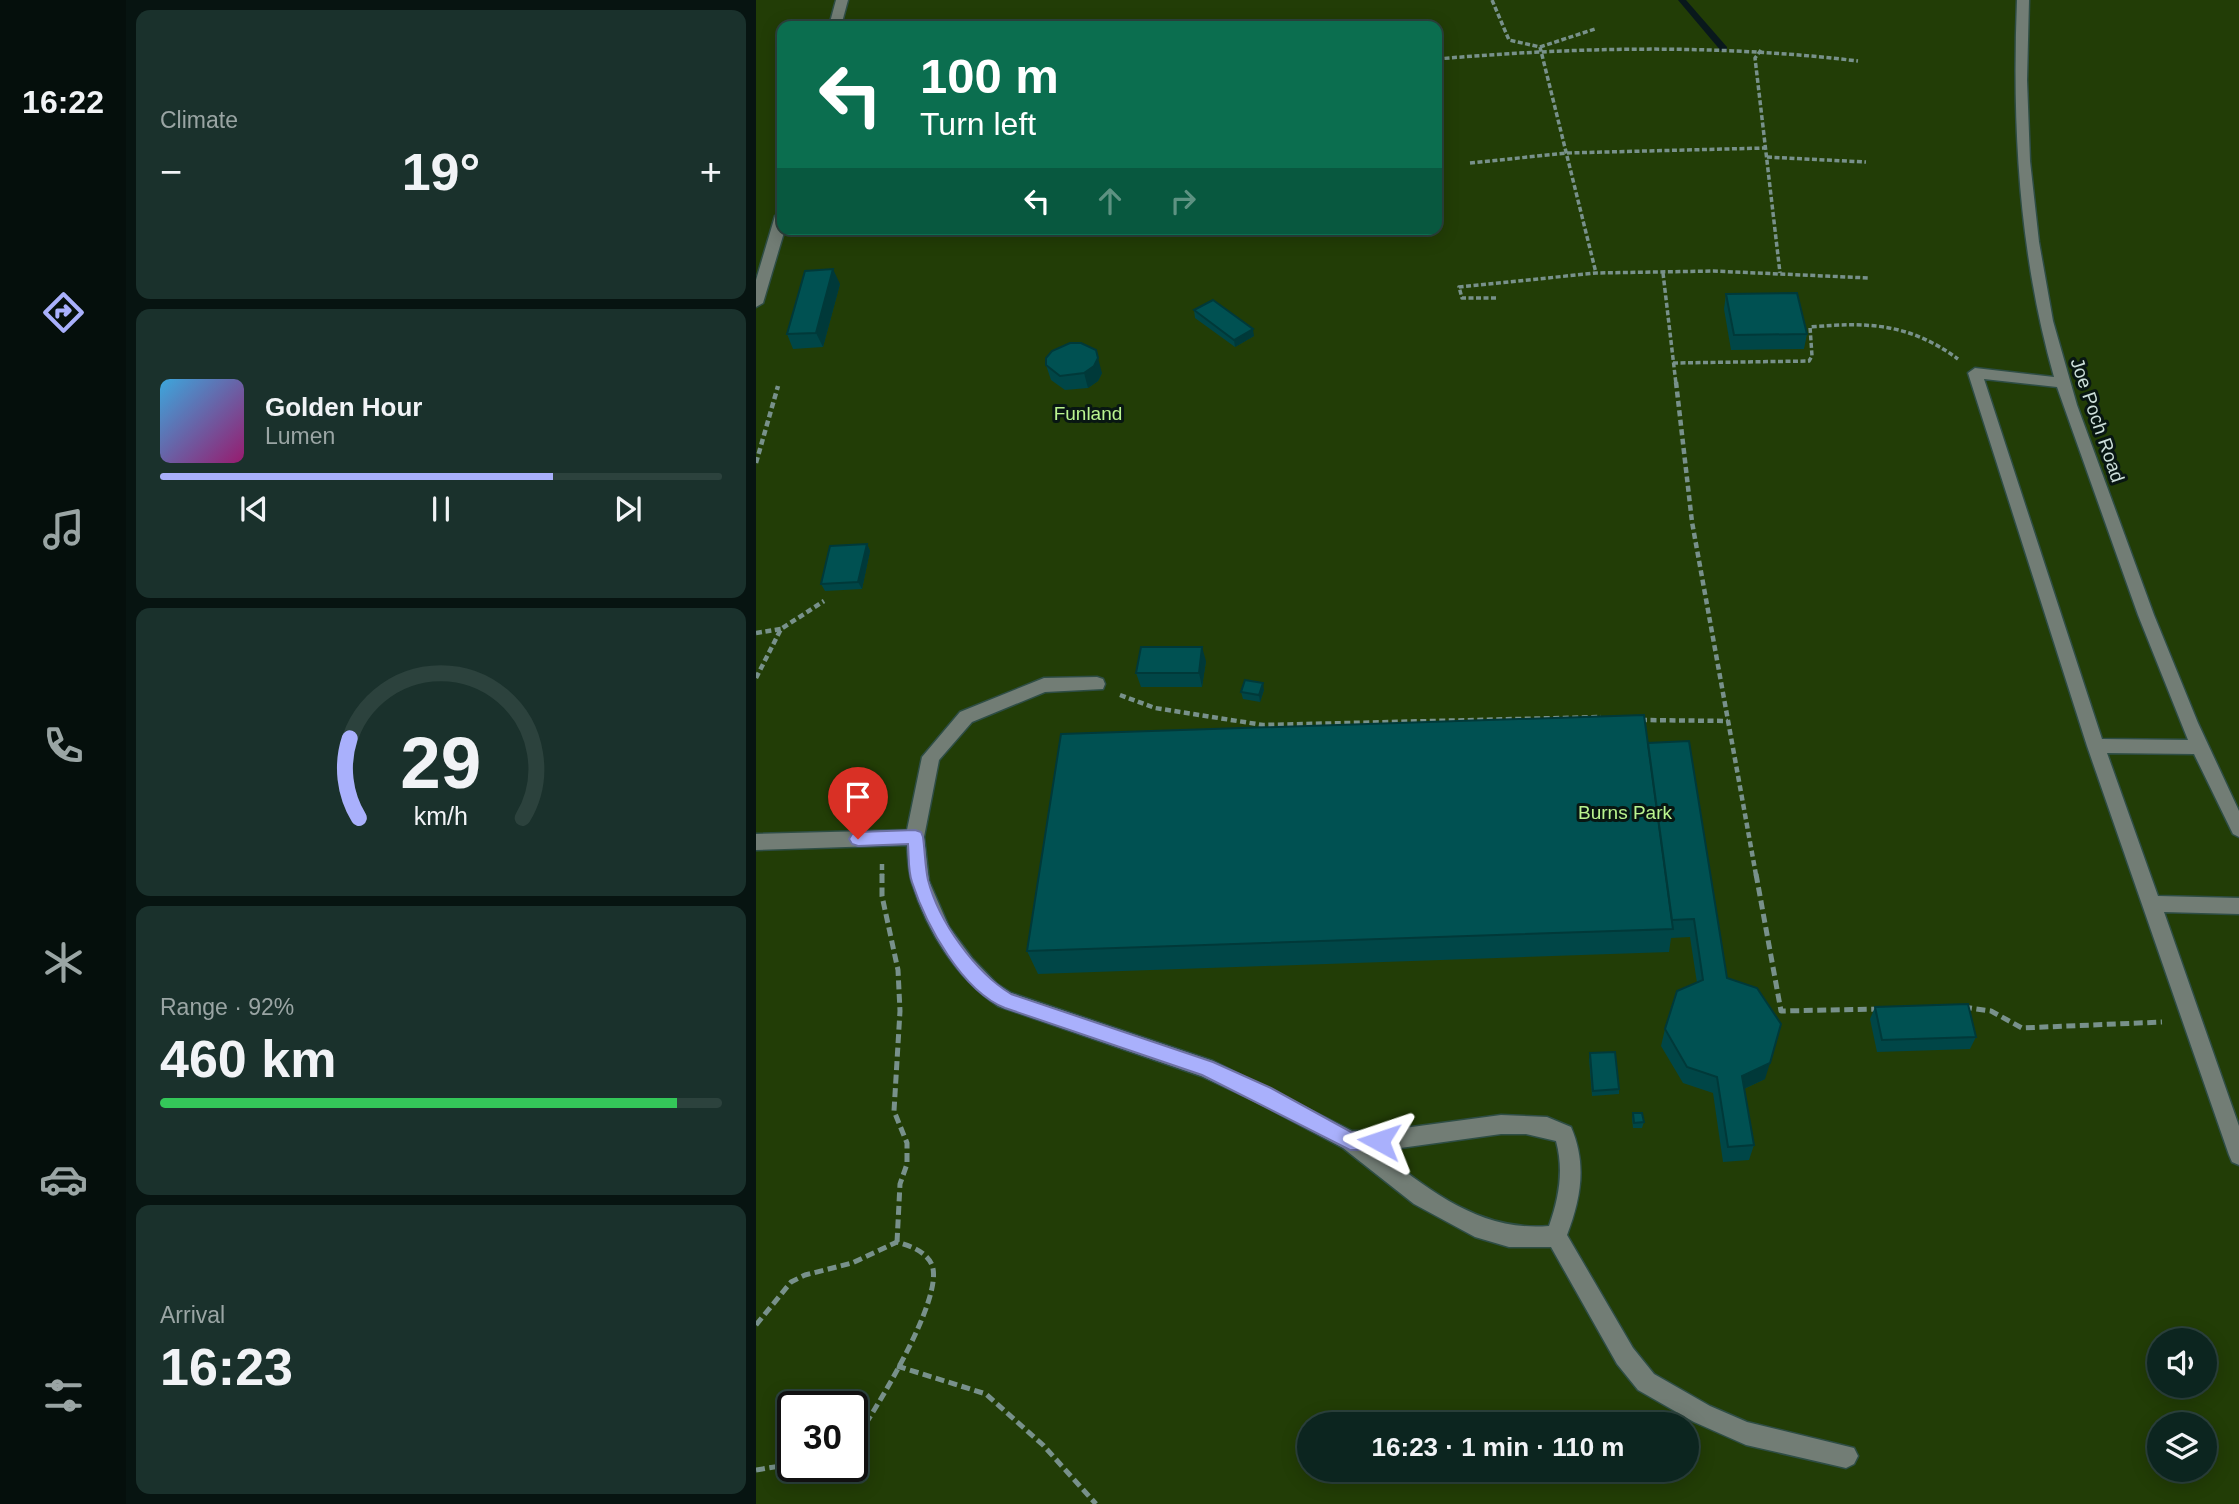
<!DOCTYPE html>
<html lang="en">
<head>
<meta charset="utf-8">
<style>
	:root { --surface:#0c251f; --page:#1a312c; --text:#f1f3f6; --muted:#9aa5a4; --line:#2c423d; --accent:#a9b0fc }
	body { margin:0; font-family:Helvetica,sans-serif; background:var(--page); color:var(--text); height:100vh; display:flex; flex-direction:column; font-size:26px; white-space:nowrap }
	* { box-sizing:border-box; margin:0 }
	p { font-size:23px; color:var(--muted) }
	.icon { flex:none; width:38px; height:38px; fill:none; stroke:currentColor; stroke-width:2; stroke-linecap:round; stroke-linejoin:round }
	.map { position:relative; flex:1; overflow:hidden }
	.details { display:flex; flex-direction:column; gap:10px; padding:10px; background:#071411; width:630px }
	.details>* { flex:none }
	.hud { position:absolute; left:21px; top:21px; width:665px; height:214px; border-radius:14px; box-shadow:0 4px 18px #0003,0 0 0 2px var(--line); background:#0b6e4f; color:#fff; overflow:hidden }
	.buttons { position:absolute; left:1391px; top:1328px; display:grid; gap:14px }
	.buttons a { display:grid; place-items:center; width:70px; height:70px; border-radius:50%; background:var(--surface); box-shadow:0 4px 18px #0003,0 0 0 2px var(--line); font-size:35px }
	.speed { position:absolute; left:21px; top:1391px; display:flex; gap:14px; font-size:35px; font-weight:700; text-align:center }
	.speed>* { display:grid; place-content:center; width:91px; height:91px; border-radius:50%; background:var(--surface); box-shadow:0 4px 18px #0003,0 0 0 2px var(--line); line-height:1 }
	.speed .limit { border:4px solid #111; border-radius:10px; background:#fff; color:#111 }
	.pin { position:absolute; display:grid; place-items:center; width:60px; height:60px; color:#fff; margin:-72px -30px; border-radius:50% 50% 50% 0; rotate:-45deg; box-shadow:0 0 7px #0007 }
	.pin .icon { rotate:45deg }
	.me { position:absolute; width:77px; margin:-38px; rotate:275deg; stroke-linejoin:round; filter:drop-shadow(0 0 5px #0008) }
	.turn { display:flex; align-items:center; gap:24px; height:147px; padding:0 28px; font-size:32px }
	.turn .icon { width:91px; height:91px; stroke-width:2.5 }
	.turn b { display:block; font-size:49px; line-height:60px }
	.lanes { display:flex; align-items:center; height:66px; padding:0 28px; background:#0003; justify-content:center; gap:35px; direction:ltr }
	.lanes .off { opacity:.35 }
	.big { font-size:52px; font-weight:600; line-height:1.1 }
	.details .widget { flex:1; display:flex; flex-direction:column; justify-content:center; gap:10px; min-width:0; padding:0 24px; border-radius:14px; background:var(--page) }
	.details .dial { align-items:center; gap:0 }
	.dial svg { height:182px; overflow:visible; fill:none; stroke:var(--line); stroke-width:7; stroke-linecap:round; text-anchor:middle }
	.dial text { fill:var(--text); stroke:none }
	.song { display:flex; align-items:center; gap:21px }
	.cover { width:84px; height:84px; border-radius:10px; background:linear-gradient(135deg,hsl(200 70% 55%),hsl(320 70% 35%)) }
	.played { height:7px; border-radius:4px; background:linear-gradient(90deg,var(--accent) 70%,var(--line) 70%) }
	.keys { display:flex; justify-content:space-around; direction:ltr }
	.heat { display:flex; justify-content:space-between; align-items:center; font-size:38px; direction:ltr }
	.charge { height:10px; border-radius:5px; background:linear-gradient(90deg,#34c759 92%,var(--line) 0) }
	.trip { position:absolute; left:541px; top:1412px; width:402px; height:70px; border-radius:35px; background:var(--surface); box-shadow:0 4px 18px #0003,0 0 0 2px var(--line); font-weight:600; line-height:70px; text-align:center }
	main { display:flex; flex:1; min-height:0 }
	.menu { display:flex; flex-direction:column; width:126px; justify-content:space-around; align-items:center; background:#050f0c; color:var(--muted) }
	.menu .icon { width:49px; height:49px }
	.menu .on { color:var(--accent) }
	.menu b { font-size:32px; color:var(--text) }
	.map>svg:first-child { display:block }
</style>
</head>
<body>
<main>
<nav class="menu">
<b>16:22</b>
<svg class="icon on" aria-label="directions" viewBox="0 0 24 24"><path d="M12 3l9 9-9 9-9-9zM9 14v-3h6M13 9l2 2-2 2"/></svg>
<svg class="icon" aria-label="music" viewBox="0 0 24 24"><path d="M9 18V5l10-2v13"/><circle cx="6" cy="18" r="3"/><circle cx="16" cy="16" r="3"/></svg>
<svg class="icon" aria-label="phone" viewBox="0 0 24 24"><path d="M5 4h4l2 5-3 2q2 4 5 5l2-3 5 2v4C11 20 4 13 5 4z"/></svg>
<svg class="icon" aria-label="climate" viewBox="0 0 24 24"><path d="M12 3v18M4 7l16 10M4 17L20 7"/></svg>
<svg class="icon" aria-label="car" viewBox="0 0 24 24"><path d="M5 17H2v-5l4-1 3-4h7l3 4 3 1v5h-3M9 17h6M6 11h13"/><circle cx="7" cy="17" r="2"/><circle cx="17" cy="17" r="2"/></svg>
<svg class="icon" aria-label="filters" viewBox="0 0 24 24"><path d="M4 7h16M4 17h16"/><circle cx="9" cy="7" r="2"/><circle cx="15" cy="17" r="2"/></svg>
</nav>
<section class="details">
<div class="widget"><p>Climate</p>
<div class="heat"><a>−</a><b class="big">19°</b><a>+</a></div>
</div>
<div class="widget">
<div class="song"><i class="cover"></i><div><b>Golden Hour</b><p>Lumen</p></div></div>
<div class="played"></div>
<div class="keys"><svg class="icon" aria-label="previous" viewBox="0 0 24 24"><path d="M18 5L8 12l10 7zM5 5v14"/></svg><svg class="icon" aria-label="pause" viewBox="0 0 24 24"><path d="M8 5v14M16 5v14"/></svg><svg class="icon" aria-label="next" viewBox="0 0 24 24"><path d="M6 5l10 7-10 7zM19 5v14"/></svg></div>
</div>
<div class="widget dial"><svg viewBox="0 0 100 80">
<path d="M14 69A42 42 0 1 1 86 69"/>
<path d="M14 69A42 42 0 0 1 10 34" stroke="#a9b0fc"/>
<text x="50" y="56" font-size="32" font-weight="700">29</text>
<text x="50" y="72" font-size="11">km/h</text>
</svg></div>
<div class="widget"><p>Range · 92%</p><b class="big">460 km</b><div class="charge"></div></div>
<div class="widget"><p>Arrival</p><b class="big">16:23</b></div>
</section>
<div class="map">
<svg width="1483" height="1504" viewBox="0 0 1483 1504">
	<rect width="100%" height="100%" fill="#103129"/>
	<path fill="#223d06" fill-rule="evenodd" d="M0,0H1483V1504H0ZM26,26H681V229H26ZM1404,1340H1449V1386H1404ZM37,1407H96V1466H37ZM553,1424H931V1470H553ZM1404,1424H1449V1470H1404Z"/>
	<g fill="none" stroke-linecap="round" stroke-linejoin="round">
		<polygon fill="#09181c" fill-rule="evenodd" points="922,0 930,0 971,47 971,51 965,51"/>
		<defs>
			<g id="minor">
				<polygon points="80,0 92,0 85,26 73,26"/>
				<path d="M1261,0H1273L1271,80L1274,161L1283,242L1297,321L1321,405L1398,615L1442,723L1483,811V837L1477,834L1438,754L1351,753L1402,896L1483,898V914L1408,912L1483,1126V1165L1476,1162L1473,1155L1331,746L1212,373L1219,368L1298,377C1263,254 1256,127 1261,0ZM1228,379L1301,387L1382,615L1432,740L1346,739Z"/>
				<polygon points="26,212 26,229 29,229 7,303 0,307 0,280 19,216"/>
				<path d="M341,677L347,679L349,684L347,689L289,692L216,722L183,760L168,837L173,881L193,927L216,958L241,984L255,993L457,1061L596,1131H626L745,1115L791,1117L815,1127C831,1164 825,1198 811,1235L877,1348L898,1374L954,1406L991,1422L1098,1448L1102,1456L1098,1464L1090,1468L990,1445L938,1422L882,1390L861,1364L795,1247H753L719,1237L658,1204L587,1148L501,1102L445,1076L242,1006C200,978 171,931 156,883C152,871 152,857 151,845L0,850V834L151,830L166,757L204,712L288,678ZM745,1134H770L800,1141C808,1170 803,1198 793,1226C725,1232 674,1191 623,1151Z"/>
			</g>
		</defs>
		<use href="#minor" stroke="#2e4d45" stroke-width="3"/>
		<g stroke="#78918b" stroke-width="3.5" stroke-dasharray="5 2.5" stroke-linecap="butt">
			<polyline points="736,0 753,40 784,47 840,273"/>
			<polyline points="784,47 839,29"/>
			<polyline points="1005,50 999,58 1024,273"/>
			<path d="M681,59C822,47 961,44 1102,61"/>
			<polyline points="1011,157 1110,162"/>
			<polyline points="714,163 811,153 1010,148"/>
			<polyline points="907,273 920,384"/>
			<polyline points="740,298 706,298 703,287 840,273 957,271 1113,278"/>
			<path d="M917,363L1053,361L1056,356L1054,327C1112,322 1153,323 1202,359"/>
		</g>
		<g stroke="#78918b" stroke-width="4.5" stroke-dasharray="6 3.5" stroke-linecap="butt">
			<polyline points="920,382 936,522 1000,875"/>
			<polyline points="0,463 22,386"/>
			<polyline points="0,633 25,629"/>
			<polyline points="0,678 25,629 68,601"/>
			<polyline points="364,695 399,708 507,725 845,717"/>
			<polyline points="885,720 972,721"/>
			<polyline points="126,864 126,875"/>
		</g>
		<g stroke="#78918b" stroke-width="5" stroke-dasharray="9 4.5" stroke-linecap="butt">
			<polyline points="126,874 126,896 142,970 144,1011 138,1111 151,1143 151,1164 144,1184 141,1242"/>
			<polyline points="1000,874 1025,1011 1124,1009"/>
			<polyline points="1207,1007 1235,1011 1266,1028 1406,1022"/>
			<path d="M0,1325L35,1282L49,1275L96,1263L141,1242C154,1246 170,1251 176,1265C189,1299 116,1415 96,1445"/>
			<polyline points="141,1366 230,1394 287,1445 340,1504"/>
			<polyline points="42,1466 59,1472 77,1466"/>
			<polyline points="0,1470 37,1464"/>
		</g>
		<use href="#minor" fill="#727d75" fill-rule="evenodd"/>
	</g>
	<g fill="#004647">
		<polygon points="84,284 67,347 37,349 31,334"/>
		<polygon points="970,294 1051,334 1048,349 975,350 968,309"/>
		<polygon points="438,310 498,336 479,347 439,318"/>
		<polygon points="290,365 346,373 342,381 332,388 309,390 295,380"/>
		<polygon points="111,544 114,551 106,589 69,591 65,584"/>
		<polygon points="450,661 446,687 385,687 380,673"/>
		<polygon points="508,690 504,702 487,699 485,692"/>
		<polygon points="892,743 971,978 1009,1079 988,1089 998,1145 993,1160 967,1162 957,1093 927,1083 905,1046 909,1029 941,983 934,937 915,938 913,952 282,974 271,951"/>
		<polygon points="1119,1007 1220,1037 1214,1049 1121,1052 1114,1019"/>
		<polygon points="834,1053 863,1089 863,1094 836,1096 833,1059"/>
		<polygon points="877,1113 888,1122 886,1128 877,1128 876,1119"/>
	</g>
	<g fill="#003939">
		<polygon points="77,269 84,284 67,347 60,333"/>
		<polygon points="497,329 498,336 479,347 478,340"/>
		<polygon points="342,358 346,373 342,381 332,388 328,373"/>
		<polygon points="111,544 114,551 106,589 102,582"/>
		<polygon points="446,647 450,661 446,687 443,673"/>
		<polygon points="507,683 508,690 504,702 503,695"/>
		<polygon points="1014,1063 1009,1079 981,1092 986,1076"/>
	</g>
	<g fill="#005152" stroke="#003939" stroke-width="2">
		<polygon points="77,269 60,333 31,334 49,271"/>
		<polygon points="1041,293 1051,334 978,335 970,294"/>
		<polygon points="457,300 497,329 478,340 438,310"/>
		<polygon points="314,343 325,343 340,350 342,358 338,366 328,373 304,376 290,365 290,358 296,351"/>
		<polygon points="111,544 102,582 65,584 74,546"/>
		<polygon points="385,647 446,647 443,673 380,673"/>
		<polygon points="489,680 507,683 503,695 485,692"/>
		<polygon points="888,715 917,929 271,951 305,734"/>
		<polygon points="933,741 971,978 1001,988 1025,1024 1014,1063 986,1076 998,1145 972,1147 961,1077 931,1067 909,1029 921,991 947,980 938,919 916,920 892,743"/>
		<polygon points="1212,1004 1220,1037 1126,1040 1119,1007"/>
		<polygon points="859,1052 863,1089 837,1091 834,1053"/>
		<polygon points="877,1113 886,1113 888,1122 878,1123"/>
	</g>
	<path fill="#a9b0fc" stroke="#6e72a4" stroke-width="2" d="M159,830L165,832L167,837C169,851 169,867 172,880C183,922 219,972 255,994L457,1062L515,1088L595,1132L630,1135L633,1141L630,1148L623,1150H594L446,1075L249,1008C206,991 170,925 156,882C152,871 153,856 152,844L102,846L96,844L93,839L96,834L102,832Z"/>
	<g text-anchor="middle" stroke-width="6" stroke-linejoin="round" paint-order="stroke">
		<g font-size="19" fill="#baf48f" stroke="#081612">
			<text x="332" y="420">Funland</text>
			<text x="869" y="819">Burns Park</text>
		</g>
		<g font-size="19" fill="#cee0db" stroke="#081612">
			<text transform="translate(1342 420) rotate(71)" y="7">Joe Poch Road</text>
		</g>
	</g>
</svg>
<div class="buttons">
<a><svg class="icon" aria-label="sound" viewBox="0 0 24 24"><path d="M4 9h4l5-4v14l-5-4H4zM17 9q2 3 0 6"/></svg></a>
<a><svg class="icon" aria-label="layers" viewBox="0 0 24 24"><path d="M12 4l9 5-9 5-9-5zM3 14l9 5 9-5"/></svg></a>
</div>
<div class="speed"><div class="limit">30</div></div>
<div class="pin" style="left:102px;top:839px;background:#d93025"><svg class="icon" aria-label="arrive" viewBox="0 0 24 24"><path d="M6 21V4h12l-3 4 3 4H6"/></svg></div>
<svg class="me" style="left:623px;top:1141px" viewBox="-20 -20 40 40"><path d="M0-17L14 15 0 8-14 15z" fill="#a9b0fc" stroke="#fff" stroke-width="4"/></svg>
<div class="trip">16:23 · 1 min · 110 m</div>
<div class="hud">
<div class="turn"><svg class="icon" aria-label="left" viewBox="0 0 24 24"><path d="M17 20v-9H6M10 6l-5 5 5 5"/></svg><div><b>100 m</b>Turn left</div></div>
<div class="lanes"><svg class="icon" aria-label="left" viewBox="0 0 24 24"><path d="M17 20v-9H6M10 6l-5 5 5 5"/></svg><svg class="icon off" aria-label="ahead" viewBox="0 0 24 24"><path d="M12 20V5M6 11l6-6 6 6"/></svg><svg class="icon off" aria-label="right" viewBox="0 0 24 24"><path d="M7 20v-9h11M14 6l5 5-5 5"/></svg></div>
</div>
</div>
</main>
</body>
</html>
